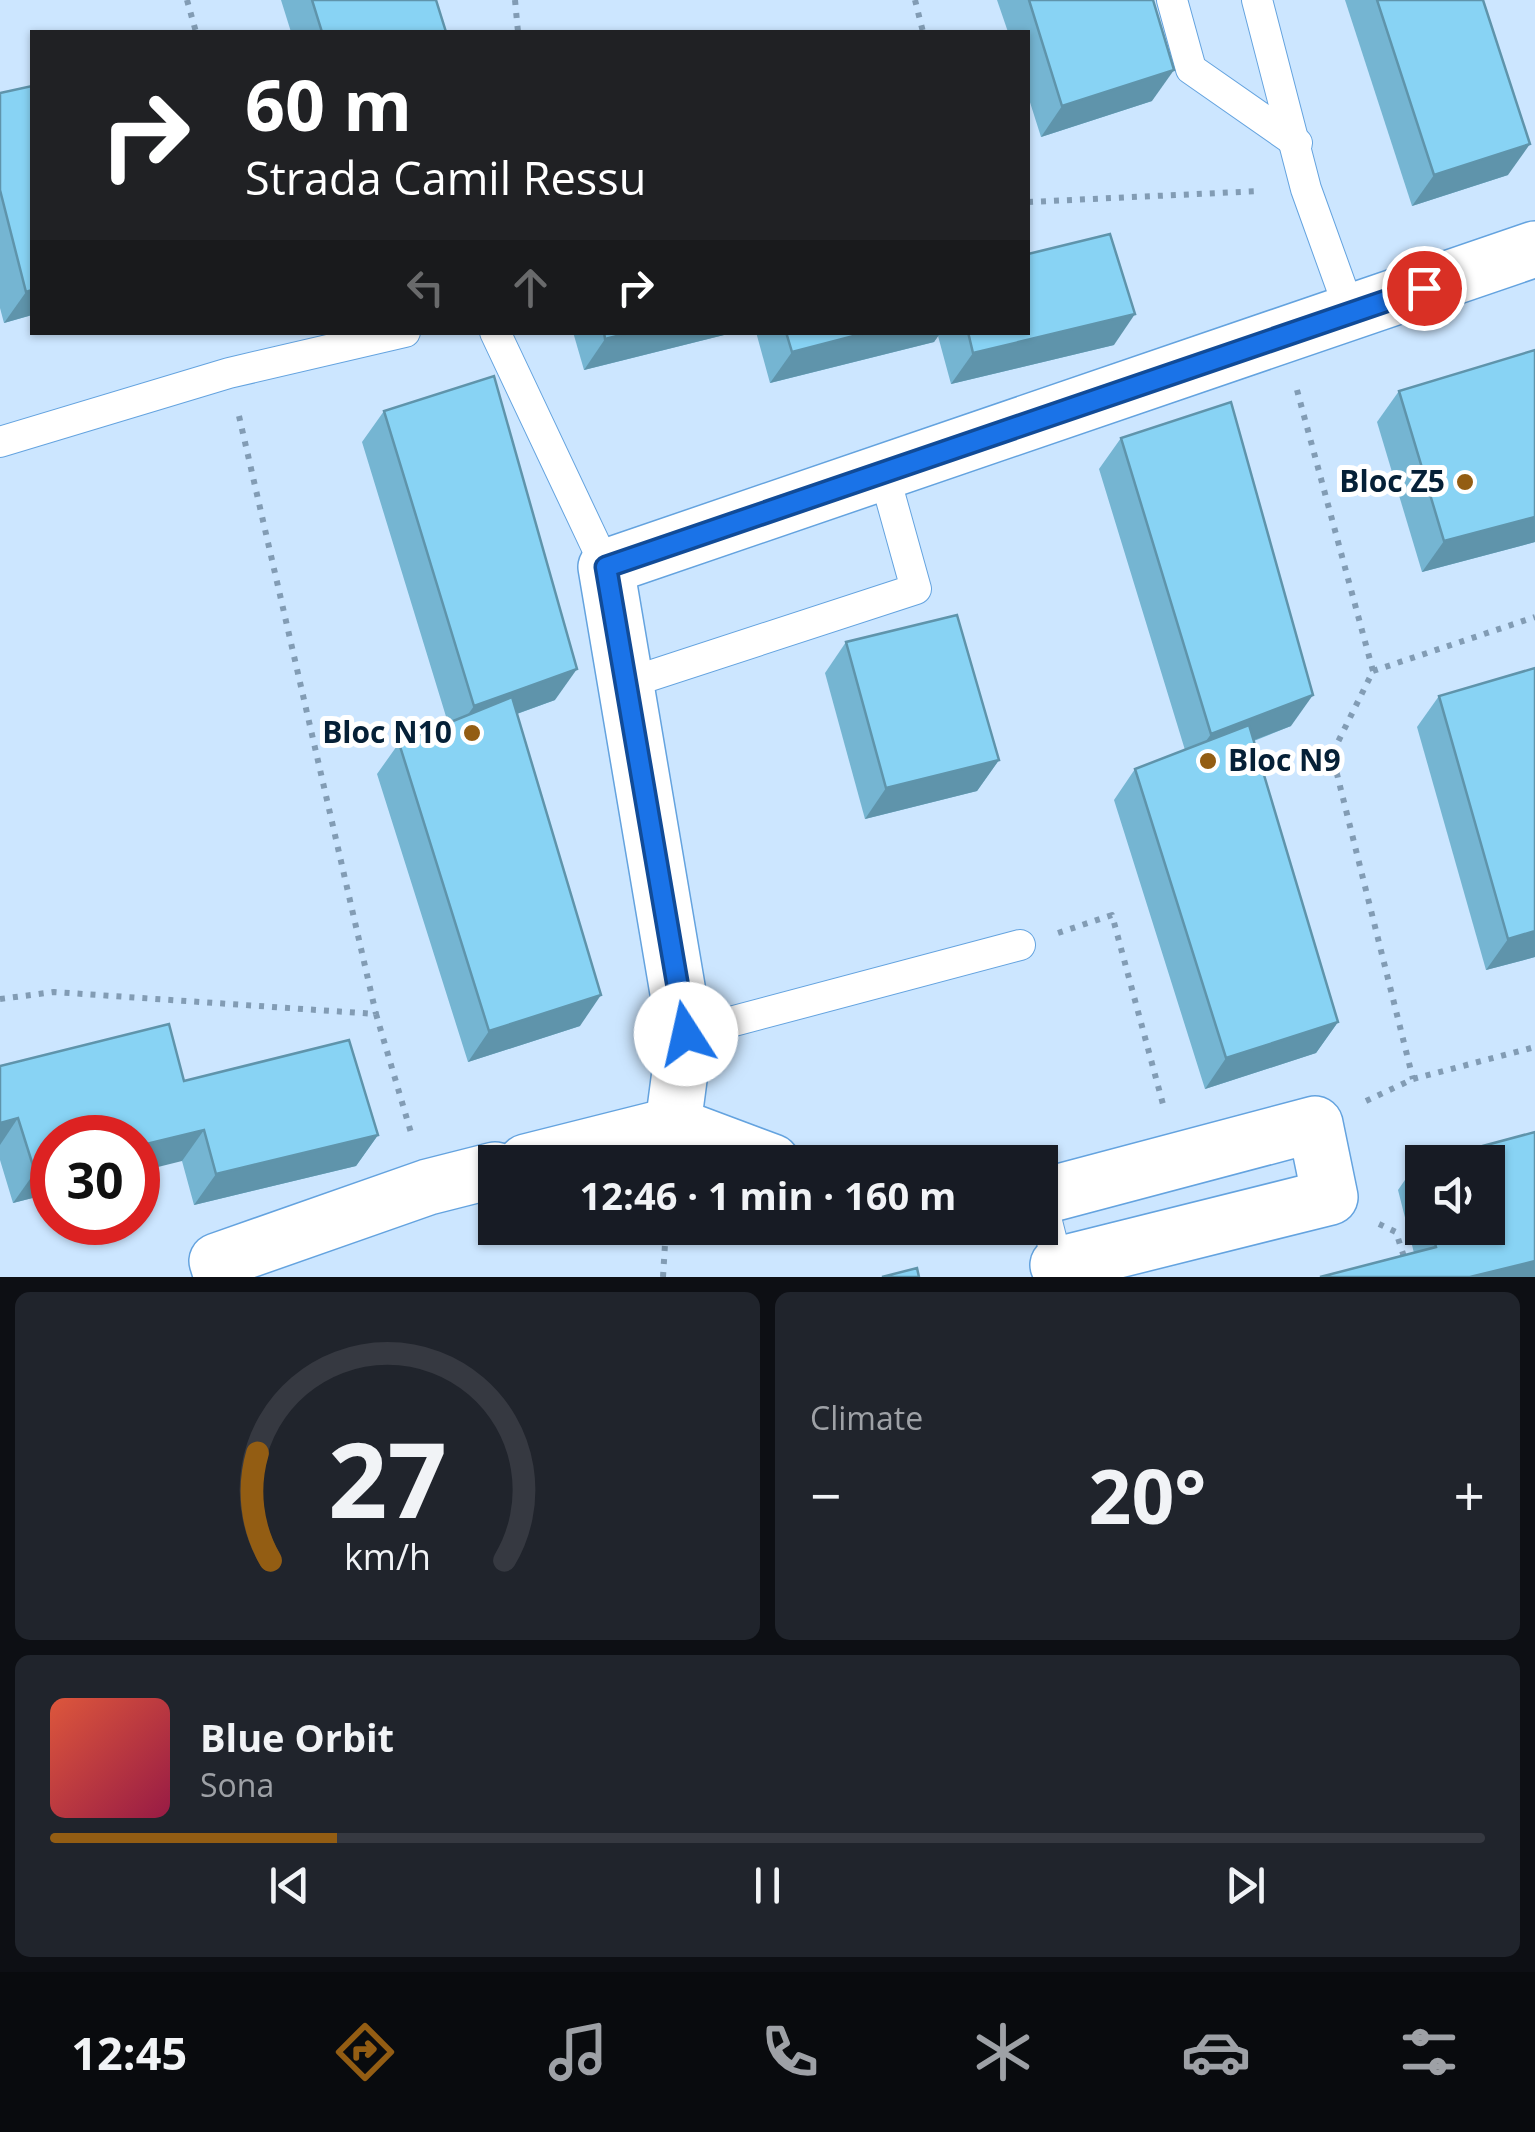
<!DOCTYPE html>
<html lang="en">
<head>
<meta charset="utf-8">
<style>
	:root { --surface:#171b24; --page:#20242c; --text:#f1f3f6; --muted:#9ea1a6; --line:#363941; --accent:#935d13 }
	body { margin:0; font-family:"Open Sans",sans-serif; background:var(--page); color:var(--text); height:100vh; display:flex; flex-direction:column; font-size:38px; white-space:nowrap }
	* { box-sizing:border-box; margin:0 }
	p { font-size:32px; color:var(--muted) }
	.icon { flex:none; width:55px; height:55px; fill:none; stroke:currentColor; stroke-width:2; stroke-linecap:round; stroke-linejoin:round }
	.map { position:relative; height:1277px; overflow:hidden }
	.sheet { display:flex; flex-direction:column; gap:15px; padding:15px; background:#0d0f14; flex:1 }
	.sheet>* { flex:none }
	.guide { position:absolute; left:30px; top:30px; width:1000px; height:305px; border-radius:0px; box-shadow:0 2px 8px #0004; background:#202124; color:#fff; overflow:hidden }
	.controls { position:absolute; left:1405px; top:1145px; display:grid; gap:20px }
	.controls a { display:grid; place-items:center; width:100px; height:100px; border-radius:0px; background:var(--surface); box-shadow:0 2px 8px #0004; font-size:50px }
	.speed { position:absolute; left:30px; top:1115px; display:flex; gap:20px; font-size:50px; font-weight:700; text-align:center }
	.speed>* { display:grid; place-content:center; width:130px; height:130px; border-radius:50%; background:var(--surface); box-shadow:0 2px 8px #0004; line-height:1 }
	.speed .limit { border:15px solid #d22; background:#fff; color:#111 }
	.pin { position:absolute; display:grid; place-items:center; width:85px; height:85px; color:#fff; margin:-42px; border:5px solid #fff; border-radius:50%; box-shadow:0 2px 10px #0007 }
	.me { position:absolute; width:110px; margin:-55px; rotate:350deg; stroke-linejoin:round; filter:drop-shadow(0 0 8px #0008) }
	.turn { display:flex; align-items:center; gap:35px; height:210px; padding:0 50px; font-size:45px }
	.turn .icon { width:130px; height:130px; stroke-width:2.5 }
	.turn b { display:block; font-size:70px; line-height:85px }
	.lanes { display:flex; align-items:center; height:95px; padding:0 50px; background:#0003; justify-content:center; gap:50px; direction:ltr }
	.lanes .off { opacity:.35 }
	.big { font-size:75px; font-weight:700; line-height:1.1 }
	.sheet .widget { flex:1; display:flex; flex-direction:column; justify-content:center; gap:15px; min-width:0; padding:0 35px; border-radius:15px; background:var(--page) }
	.sheet .dial { align-items:center; gap:0 }
	.dial svg { height:260px; overflow:visible; fill:none; stroke:var(--line); stroke-width:7; stroke-linecap:round; text-anchor:middle }
	.dial text { fill:var(--text); stroke:none }
	.song { display:flex; align-items:center; gap:30px }
	.cover { width:120px; height:120px; border-radius:15px; background:linear-gradient(135deg,hsl(10 70% 55%),hsl(340 70% 35%)) }
	.played { height:10px; border-radius:5px; background:linear-gradient(90deg,var(--accent) 20%,var(--line) 20%) }
	.keys { display:flex; justify-content:space-around; direction:ltr }
	.heat { display:flex; justify-content:space-between; align-items:center; font-size:55px; direction:ltr }
	.sheet .tiles { flex:1; display:grid; gap:15px; grid-template-columns:1fr 1fr }
	.widget:last-child { grid-column:span 2 }
	.trip { position:absolute; left:478px; top:1145px; width:580px; height:100px; border-radius:0px; background:var(--surface); box-shadow:0 2px 8px #0004; font-weight:700; line-height:100px; text-align:center }
	.tab-bar { display:flex; height:160px; justify-content:space-around; align-items:center; background:#090b0e; color:var(--muted) }
	.tab-bar .icon { width:70px; height:70px }
	.tab-bar .active { color:var(--accent) }
	.tab-bar b { font-size:45px; color:var(--text) }
	.map>svg:first-child { display:block }
</style>
</head>
<body>
<div class="map">
<svg width="1535" height="1277" viewBox="0 0 1535 1277">
	<rect width="100%" height="100%" fill="#cce6ff"/>
	<g fill="none" stroke-linecap="round" stroke-linejoin="round">
		<defs>
			<g id="lane">
				<polyline points="1172,0 1191,69 1297,143"/>
				<polyline points="1257,0 1306,189 1351,314"/>
				<polyline points="495,332 606,567"/>
				<polyline points="0,442 229,373 405,332"/>
				<polyline points="625,684 916,589 884,474"/>
				<polyline points="685,1034 1020,945"/>
				<polyline points="1041,1198 1061,1277"/>
			</g>
			<g id="street">
				<polyline points="673,1125 685,1034 606,567 1535,249"/>
				<polyline points="526,1162 673,1125 772,1162"/>
				<polyline points="1040,1197 1315,1124 1330,1197 1058,1265"/>
				<polyline points="222,1277 217,1261 428,1187 495,1170"/>
			</g>
		</defs>
		<use href="#lane" stroke="#64a3df" stroke-width="32"/>
		<use href="#street" stroke="#64a3df" stroke-width="58"/>
		<g stroke="#829cb4" stroke-width="6" stroke-dasharray="5 8" stroke-linecap="butt">
			<polyline points="187,0 196,32"/>
			<polyline points="515,0 518,32"/>
			<polyline points="915,0 923,32"/>
			<polyline points="1028,202 1261,191"/>
			<polyline points="1297,390 1373,671 1332,754 1413,1079"/>
			<polyline points="239,416 376,1014"/>
			<polyline points="1373,671 1535,617"/>
			<polyline points="1058,933 1112,915 1164,1108"/>
			<polyline points="0,999 54,992 376,1014 412,1136"/>
			<polyline points="1366,1101 1413,1079 1535,1047"/>
			<polyline points="1379,1224 1396,1232 1405,1260"/>
			<polyline points="663,1277 666,1228"/>
		</g>
		<use href="#lane" stroke="#fff" stroke-width="30"/>
		<use href="#street" stroke="#fff" stroke-width="55"/>
	</g>
	<g fill="#75b5d2">
		<polygon points="281,0 436,0 446,32 291,32"/>
		<polygon points="997,0 1153,0 1152,101 1041,137 1028,96 1028,32 1008,32"/>
		<polygon points="1345,0 1483,0 1508,175 1412,206"/>
		<polygon points="0,93 32,315 4,323 0,308"/>
		<polygon points="573,332 736,332 584,370"/>
		<polygon points="756,332 1028,332 1114,345 951,384 938,336 934,342 770,383"/>
		<polygon points="1399,391 1535,542 1422,572 1377,422"/>
		<polygon points="384,411 555,700 517,714 580,1026 468,1062 377,774 399,743 448,723 362,442"/>
		<polygon points="1121,438 1291,726 1254,741 1338,1022 1316,1053 1205,1089 1114,800 1135,769 1185,750 1099,469"/>
		<polygon points="846,642 999,760 977,791 865,819 825,673"/>
		<polygon points="1535,668 1535,957 1486,970 1417,727 1439,696"/>
		<polygon points="0,1066 184,1081 378,1135 356,1166 194,1205 182,1161 52,1138 52,1193 13,1203 0,1160"/>
		<polygon points="1422,1163 1422,1228 1488,1228 1535,1277 1414,1253 1398,1190 1416,1164"/>
	</g>
	<g fill="#5f94ab">
		<polygon points="1174,70 1152,101 1041,137 1062,106"/>
		<polygon points="1530,144 1508,175 1412,206 1434,175"/>
		<polygon points="32,290 32,315 4,323 26,292"/>
		<polygon points="1135,314 1114,345 951,384 973,353"/>
		<polygon points="633,332 736,332 584,370 605,339"/>
		<polygon points="869,332 941,332 934,342 770,383 792,352"/>
		<polygon points="1535,517 1535,542 1422,572 1444,541"/>
		<polygon points="577,669 555,700 452,737 474,706"/>
		<polygon points="1313,695 1291,726 1189,765 1211,734"/>
		<polygon points="999,760 977,791 865,819 886,788"/>
		<polygon points="1535,931 1535,957 1486,970 1508,939"/>
		<polygon points="601,995 580,1026 468,1062 489,1031"/>
		<polygon points="1338,1022 1316,1053 1205,1089 1226,1058"/>
		<polygon points="18,1118 0,1145 0,1123"/>
		<polygon points="204,1130 182,1161 138,1172 138,1146"/>
		<polygon points="378,1135 356,1166 194,1205 216,1174"/>
		<polygon points="52,1168 52,1193 13,1203 35,1172"/>
		<polygon points="1535,1261 1535,1277 1470,1277"/>
	</g>
	<g fill="#88d3f4" stroke="#5f94ab" stroke-width="2.5">
		<polygon points="312,0 436,0 446,32 322,32"/>
		<polygon points="1029,0 1153,0 1174,70 1062,106"/>
		<polygon points="1377,0 1483,0 1530,144 1434,175"/>
		<polygon points="32,86 32,290 26,292 0,190 0,93"/>
		<polygon points="1110,234 1135,314 973,353 968,332 1028,332 1028,254"/>
		<polygon points="604,332 633,332 605,339"/>
		<polygon points="786,332 869,332 792,352"/>
		<polygon points="1535,350 1535,517 1444,541 1399,391"/>
		<polygon points="494,376 577,669 474,706 384,411"/>
		<polygon points="1231,402 1313,695 1211,734 1121,438"/>
		<polygon points="957,615 999,760 886,788 846,642"/>
		<polygon points="1535,668 1535,931 1508,939 1439,696"/>
		<polygon points="512,697 601,995 489,1031 399,743"/>
		<polygon points="1249,725 1338,1022 1226,1058 1135,769"/>
		<polygon points="169,1024 184,1081 349,1040 378,1135 216,1174 204,1130 138,1146 138,1138 52,1138 52,1168 35,1172 18,1118 0,1123 0,1066"/>
		<polygon points="1535,1132 1535,1261 1470,1277 1320,1277 1436,1247 1431,1228 1488,1228 1488,1162 1423,1162"/>
		<polygon points="1422,1163 1422,1192 1416,1164"/>
		<polygon points="917,1268 919,1277 882,1277"/>
	</g>
	<g fill="none" stroke-linecap="round" stroke-linejoin="round">
		<defs>
			<polyline id="route" points="686,1034 606,567 1424,288"/>
		</defs>
		<use href="#route" stroke="#114b97" stroke-width="25"/>
		<use href="#route" stroke="#1a73e8" stroke-width="18"/>
	</g>
	<g fill="#935d13" stroke="#fff" stroke-width="4">
		<circle cx="1465" cy="482" r="10"/>
		<circle cx="472" cy="733" r="10"/>
		<circle cx="1208" cy="761" r="10"/>
	</g>
	<g text-anchor="middle" stroke-width="10" stroke-linejoin="round" paint-order="stroke">
		<g font-size="30" font-weight="bold" fill="#052037" stroke="#fff" text-anchor="end">
			<text x="1445" y="492">Bloc Z5</text>
			<text x="452" y="743">Bloc N10</text>
			<text x="1228" y="771" text-anchor="start">Bloc N9</text>
		</g>
	</g>
</svg>
<div class="controls">
<a><svg class="icon" aria-label="sound" viewBox="0 0 24 24"><path d="M4 9h4l5-4v14l-5-4H4zM17 9q2 3 0 6"/></svg></a>
</div>
<div class="speed"><div class="limit">30</div></div>
<div class="pin" style="left:1424px;top:288px;background:#d93025"><svg class="icon" aria-label="arrive" viewBox="0 0 24 24"><path d="M6 21V4h12l-3 4 3 4H6"/></svg></div>
<svg class="me" style="left:686px;top:1034px" viewBox="-20 -20 40 40"><circle r="19" fill="#fff"/><path d="M0-13L10 11 0 6-10 11z" fill="#1a73e8"/></svg>
<div class="trip">12:46 · 1 min · 160 m</div>
<div class="guide">
<div class="turn"><svg class="icon" aria-label="right" viewBox="0 0 24 24"><path d="M7 20v-9h11M14 6l5 5-5 5"/></svg><div><b>60 m</b>Strada Camil Ressu</div></div>
<div class="lanes"><svg class="icon off" aria-label="left" viewBox="0 0 24 24"><path d="M17 20v-9H6M10 6l-5 5 5 5"/></svg><svg class="icon off" aria-label="ahead" viewBox="0 0 24 24"><path d="M12 20V5M6 11l6-6 6 6"/></svg><svg class="icon" aria-label="right" viewBox="0 0 24 24"><path d="M7 20v-9h11M14 6l5 5-5 5"/></svg></div>
</div>
</div>
<section class="sheet">
<div class="tiles">
<div class="widget dial"><svg viewBox="0 0 100 80">
<path d="M14 69A42 42 0 1 1 86 69"/>
<path d="M14 69A42 42 0 0 1 10 36" stroke="#935d13"/>
<text x="50" y="56" font-size="32" font-weight="700">27</text>
<text x="50" y="72" font-size="11">km/h</text>
</svg></div>
<div class="widget"><p>Climate</p>
<div class="heat"><a>−</a><b class="big">20°</b><a>+</a></div>
</div>
<div class="widget">
<div class="song"><i class="cover"></i><div><b>Blue Orbit</b><p>Sona</p></div></div>
<div class="played"></div>
<div class="keys"><svg class="icon" aria-label="previous" viewBox="0 0 24 24"><path d="M18 5L8 12l10 7zM5 5v14"/></svg><svg class="icon" aria-label="pause" viewBox="0 0 24 24"><path d="M8 5v14M16 5v14"/></svg><svg class="icon" aria-label="next" viewBox="0 0 24 24"><path d="M6 5l10 7-10 7zM19 5v14"/></svg></div>
</div>
</div>
</section>
<nav class="tab-bar">
<b>12:45</b>
<svg class="icon active" aria-label="directions" viewBox="0 0 24 24"><path d="M12 3l9 9-9 9-9-9zM9 14v-3h6M13 9l2 2-2 2"/></svg>
<svg class="icon" aria-label="music" viewBox="0 0 24 24"><path d="M9 18V5l10-2v13"/><circle cx="6" cy="18" r="3"/><circle cx="16" cy="16" r="3"/></svg>
<svg class="icon" aria-label="phone" viewBox="0 0 24 24"><path d="M5 4h4l2 5-3 2q2 4 5 5l2-3 5 2v4C11 20 4 13 5 4z"/></svg>
<svg class="icon" aria-label="climate" viewBox="0 0 24 24"><path d="M12 3v18M4 7l16 10M4 17L20 7"/></svg>
<svg class="icon" aria-label="car" viewBox="0 0 24 24"><path d="M5 17H2v-5l4-1 3-4h7l3 4 3 1v5h-3M9 17h6M6 11h13"/><circle cx="7" cy="17" r="2"/><circle cx="17" cy="17" r="2"/></svg>
<svg class="icon" aria-label="filters" viewBox="0 0 24 24"><path d="M4 7h16M4 17h16"/><circle cx="9" cy="7" r="2"/><circle cx="15" cy="17" r="2"/></svg>
</nav>
</body>
</html>
